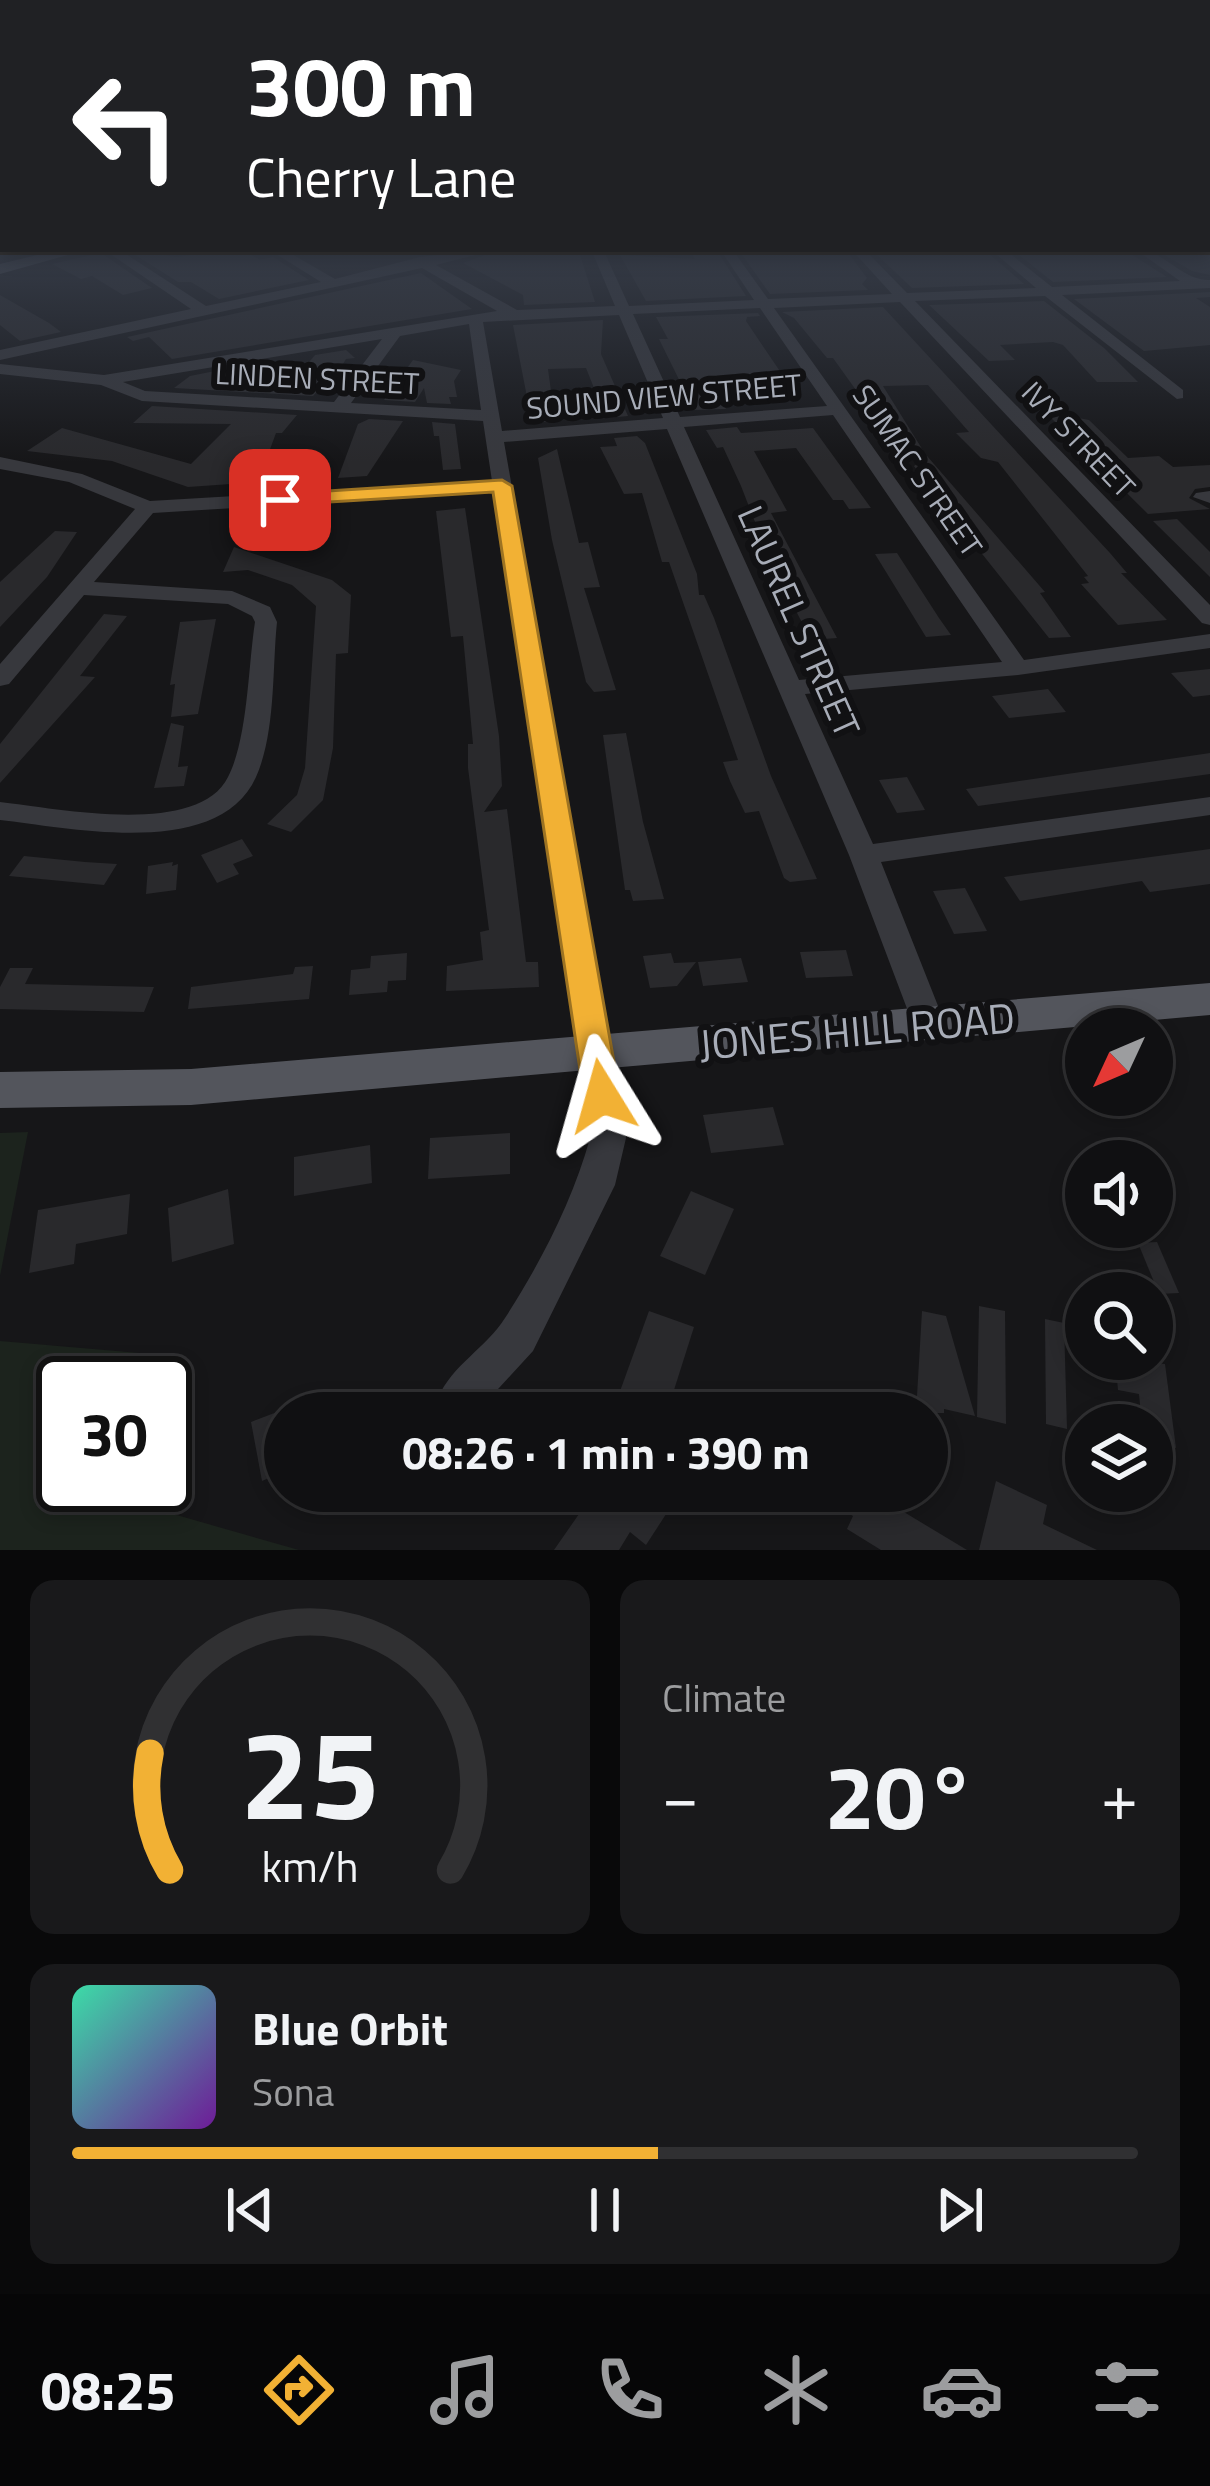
<!DOCTYPE html>
<html lang="en">
<head>
<meta charset="utf-8">
<style>
	:root { --surface:#101012; --page:#19191b; --text:#f1f3f6; --muted:#9c9d9f; --line:#303032; --accent:#f2b134 }
	body { margin:0; font-family:"Titillium Web",sans-serif; background:var(--page); color:var(--text); height:100vh; display:flex; flex-direction:column; font-size:45px; white-space:nowrap }
	* { box-sizing:border-box; margin:0 }
	p { font-size:39px; color:var(--muted) }
	.icon { flex:none; width:66px; height:66px; fill:none; stroke:currentColor; stroke-width:2; stroke-linecap:round; stroke-linejoin:round }
	.map { position:relative; height:1550px; overflow:hidden }
	.panel { display:flex; flex-direction:column; gap:30px; padding:30px; background:#09090a; flex:1 }
	.panel>* { flex:none }
	.banner { position:absolute; left:0px; top:0px; width:1212px; height:252px; box-shadow:0 6px 18px #0003,0 0 0 3px var(--line); background:#202124; color:#fff; overflow:hidden }
	.needle { width:78px; rotate:226deg }
	.buttons { position:absolute; left:1065px; top:1008px; display:grid; gap:24px }
	.buttons a { display:grid; place-items:center; width:108px; height:108px; border-radius:50%; background:var(--surface); box-shadow:0 6px 18px #0003,0 0 0 3px var(--line); font-size:60px }
	.speed { position:absolute; left:36px; top:1356px; display:flex; gap:24px; font-size:60px; font-weight:700; text-align:center }
	.speed>* { display:grid; place-content:center; width:156px; height:156px; border-radius:50%; background:var(--surface); box-shadow:0 6px 18px #0003,0 0 0 3px var(--line); line-height:1 }
	.speed .limit { border:6px solid #111; border-radius:18px; background:#fff; color:#111 }
	.pin { position:absolute; display:grid; place-items:center; width:102px; height:102px; color:#fff; margin:-51px; border-radius:24px; box-shadow:0 6px 18px #0006 }
	.me { position:absolute; width:132px; margin:-66px; rotate:352deg; stroke-linejoin:round; filter:drop-shadow(0 0 9px #0008) }
	.turn { display:flex; align-items:center; gap:42px; height:252px; padding:0 48px; font-size:54px }
	.turn .icon { width:156px; height:156px; stroke-width:2.5 }
	.turn b { display:block; font-size:84px; line-height:102px }
	.big { font-size:90px; font-weight:700; line-height:1.1 }
	.panel .tile { flex:1; display:flex; flex-direction:column; justify-content:center; gap:18px; min-width:0; padding:0 42px; border-radius:24px; background:var(--page) }
	.panel .dial { align-items:center; gap:0 }
	.dial svg { height:312px; overflow:visible; fill:none; stroke:var(--line); stroke-width:7; stroke-linecap:round; text-anchor:middle }
	.dial text { fill:var(--text); stroke:none }
	.song { display:flex; align-items:center; gap:36px }
	.cover { width:144px; height:144px; border-radius:18px; background:linear-gradient(135deg,hsl(160 70% 55%),hsl(280 70% 35%)) }
	.played { height:12px; border-radius:6px; background:linear-gradient(90deg,var(--accent) 55%,var(--line) 55%) }
	.keys { display:flex; justify-content:space-around; direction:ltr }
	.heat { display:flex; justify-content:space-between; align-items:center; font-size:66px; direction:ltr }
	.panel .tiles { flex:1; display:grid; gap:30px; grid-template-columns:1fr 1fr }
	.tile:last-child { grid-column:span 2 }
	.trip { position:absolute; left:264px; top:1392px; width:684px; height:120px; border-radius:60px; background:var(--surface); box-shadow:0 6px 18px #0003,0 0 0 3px var(--line); font-weight:700; line-height:120px; text-align:center }
	.menu { display:flex; height:192px; justify-content:space-around; align-items:center; background:#060607; color:var(--muted) }
	.menu .icon { width:84px; height:84px }
	.menu .current { color:var(--accent) }
	.menu b { font-size:54px; color:var(--text) }
	.map>svg:first-child { display:block }
</style>
</head>
<body>
<div class="map">
<svg width="1210" height="1550" viewBox="0 0 1210 1550">
	<rect width="100%" height="100%" fill="#161618"/>
	<g fill="#1c231d">
		<polygon points="28,1132 0,1276 0,1133"/>
		<polygon points="0,1341 151,1354 154,1383 63,1383 63,1485 163,1485 166,1512 299,1550 0,1550"/>
	</g>
	<g fill="#29292c">
		<polygon points="126,249 176,257 241,249 260,260 273,257 309,280 219,299 191,282 178,282"/>
		<polygon points="502,249 523,253 570,249 580,255 595,302 524,305 523,295 463,263"/>
		<polygon points="690,249 716,249 746,296 646,301 620,255 695,259"/>
		<polygon points="738,249 838,249 849,254 867,278 862,284 868,290 770,294"/>
		<polygon points="954,249 987,252 1024,284 912,288 875,253"/>
		<polygon points="1123,249 1167,277 1053,282 1014,251"/>
		<polygon points="1210,250 1210,275 1192,271 1161,253"/>
		<polygon points="101,253 152,288 123,295 92,276 81,279 52,264"/>
		<polygon points="421,273 472,309 172,359 149,337 133,341 127,337"/>
		<polygon points="1210,292 1210,297 1196,298 1210,307 1210,345 1144,351 1074,299"/>
		<polygon points="0,295 49,323 61,332 20,341 0,325"/>
		<polygon points="1044,301 1104,348 1138,382 1097,382 1063,345 1053,342 1000,345 1015,360 989,361 929,305"/>
		<polygon points="883,307 1110,553 1127,573 1121,573 1167,620 1118,625 1081,584 1089,583 1084,577 1088,576 998,462 981,458 956,433 969,432 928,385 883,386 924,452 901,453 833,358 827,358 794,318 782,312"/>
		<polygon points="758,313 760,316 747,317 746,321 794,392 719,398 726,409 694,410 659,339 668,339 656,317"/>
		<polygon points="603,320 601,354 628,416 606,418 586,368 548,369 555,421 527,423 523,397 527,397 513,325"/>
		<polygon points="346,350 355,358 346,359 333,380 327,380 313,396 174,388 190,376 215,371 298,375 315,355"/>
		<polygon points="413,360 461,370 454,381 457,397 449,397 451,404 427,403 424,388 415,402 384,400"/>
		<polygon points="1039,388 1073,417 1089,420 1128,458 1159,456 1173,467 1210,465 1210,487 1195,489 1189,498 1210,509 1148,514 1030,397"/>
		<polygon points="152,406 297,415 282,433 276,433 258,482 188,487 112,461 27,451 62,428 191,464 231,424 133,423"/>
		<polygon points="369,419 403,421 367,476 338,478 358,424"/>
		<polygon points="432,422 455,424 461,469 443,470 439,436 434,436"/>
		<polygon points="737,427 741,433 813,428 871,508 849,509 843,500 833,500 796,448 754,451 787,511 771,513 837,638 811,640 796,611 790,612 741,486 723,447 717,448 706,430"/>
		<polygon points="637,436 645,443 697,574 699,595 704,595 714,618 771,776 817,879 790,882 784,878 759,811 745,813 730,781 723,762 738,760 669,562 662,562 642,493 624,494 600,447 617,446 614,438"/>
		<polygon points="557,449 579,543 588,542 600,587 584,588 616,690 594,692 586,682 552,540 538,458"/>
		<polygon points="927,456 1045,592 1040,593 1071,637 1049,638 967,535 961,535 914,466"/>
		<polygon points="465,508 499,736 502,786 484,812 507,809 526,962 538,962 539,987 446,991 447,966 483,960 480,932 489,930 468,768 468,744 473,744 463,636 451,637 436,511"/>
		<polygon points="1177,519 1210,552 1210,577 1153,521"/>
		<polygon points="55,531 77,532 47,577 0,627 0,582"/>
		<polygon points="234,547 332,580 351,595 348,653 336,654 333,748 323,800 291,832 267,824 297,795 305,768 316,606 292,585 248,570 223,572"/>
		<polygon points="897,553 939,618 951,635 926,637 875,554"/>
		<polygon points="104,614 127,616 80,676 95,677 0,783 0,744"/>
		<polygon points="216,619 198,714 171,717 175,684 170,685 180,622"/>
		<polygon points="1210,669 1210,695 1193,697 1171,673"/>
		<polygon points="1048,689 1066,712 1009,718 992,696"/>
		<polygon points="171,723 184,726 178,767 188,766 184,786 154,788"/>
		<polygon points="626,733 643,822 664,899 633,901 630,890 625,890 603,735"/>
		<polygon points="1210,753 1210,774 978,806 966,789"/>
		<polygon points="907,777 925,810 897,813 879,780"/>
		<polygon points="242,839 253,856 233,864 239,874 217,883 201,855"/>
		<polygon points="1210,849 1210,884 1150,892 1142,881 1020,901 1004,877"/>
		<polygon points="24,856 85,862 117,864 104,885 9,876"/>
		<polygon points="173,862 172,866 178,864 176,890 146,894 148,866"/>
		<polygon points="965,888 987,931 954,934 933,891"/>
		<polygon points="846,950 853,976 806,978 800,952"/>
		<polygon points="407,953 406,980 388,981 387,992 349,995 351,970 370,968 371,956"/>
		<polygon points="671,953 674,963 696,962 677,986 650,988 643,956"/>
		<polygon points="741,958 748,982 703,986 698,962"/>
		<polygon points="313,966 309,999 188,1009 191,987 293,974 295,967"/>
		<polygon points="10,968 33,968 25,984 154,987 144,1012 0,1009 0,987"/>
		<polygon points="773,1107 784,1145 711,1153 703,1115"/>
		<polygon points="510,1133 510,1174 428,1179 430,1138"/>
		<polygon points="370,1145 372,1183 294,1196 294,1157"/>
		<polygon points="228,1189 234,1244 172,1262 168,1208"/>
		<polygon points="691,1191 734,1209 705,1275 660,1256"/>
		<polygon points="130,1194 127,1234 76,1244 74,1264 29,1273 38,1210"/>
		<polygon points="1157,1242 1179,1293 1159,1294 1138,1243"/>
		<polygon points="979,1306 1005,1311 1006,1424 977,1417"/>
		<polygon points="649,1311 694,1327 667,1412 619,1394"/>
		<polygon points="922,1311 946,1316 975,1416 944,1409 944,1413 916,1413"/>
		<polygon points="1045,1319 1064,1323 1067,1429 1046,1424"/>
		<polygon points="1115,1359 1165,1364 1176,1448 1152,1443 1152,1425 1142,1425 1139,1394 1118,1390"/>
		<polygon points="285,1409 285,1471 262,1481 251,1422"/>
		<polygon points="996,1481 1047,1505 1043,1524 1097,1550 979,1550"/>
		<polygon points="595,1491 647,1491 670,1508 646,1545 630,1532 619,1550 554,1550"/>
		<polygon points="813,1491 869,1491 967,1550 881,1550 847,1529 853,1516"/>
	</g>
	<g fill="none" stroke-linecap="round" stroke-linejoin="round">
		<g fill="#37383d" fill-rule="evenodd">
			<path d="M103,249H118L206,306L321,282L268,249H283L335,279L420,257L498,249L436,265L517,310L615,306L591,249H603L629,306L754,300L720,249H732L768,299L892,294L851,249H864L907,293L1036,288L990,249H1004L1052,287L1180,281L1135,249C1164,249 1181,281 1210,280V288L1062,295L1183,390V398L1177,399L1045,296L915,301L1210,605V625L1202,623L900,302L774,308L1024,660L1210,634V648L1018,675L805,694L873,844L1210,797V815L881,862L946,1026L941,1035L929,1039L917,1035L849,855L667,429L504,442L626,1138L615,1185L533,1351L476,1413H444L438,1398C452,1365 486,1348 505,1318C540,1264 573,1200 590,1138L494,492L153,513L94,582L232,591L270,607L277,622C272,670 276,732 256,777C219,860 71,828 0,820V802C55,808 198,838 228,777C248,738 248,667 255,622L252,616L228,604L84,595L9,684L0,686V664L135,509L69,482L0,469V457L82,474L150,501L492,481L483,421L142,401L101,385L0,374V364L104,375L497,311L422,268L0,360V350L191,309ZM760,308L827,406L680,417L633,314ZM619,315L663,418L502,431L483,322ZM469,324L481,410L351,403L400,336ZM382,339L334,402L145,391L123,382ZM833,415L1002,662L799,680L684,427Z"/>
			<polygon points="1210,491 1210,503 1193,497 1196,493"/>
		</g>
		<g fill="#53555c" fill-rule="evenodd">
			<polygon points="62,249 89,249 0,274 0,264"/>
			<polygon points="1210,983 1210,1015 191,1105 0,1108 0,1072 191,1069"/>
		</g>
	</g>
	<linearGradient id="sky" x2="0" y2="1"><stop stop-color="#0c0c0d"/><stop offset="0.53" stop-color="#363c48"/><stop offset="1" stop-color="#363c48" stop-opacity="0"/></linearGradient>
	<rect width="1210" height="462" fill="url(#sky)"/>
	<polygon fill="#f2b134" stroke="#9d7322" stroke-width="3" points="502,480 512,486 620,1096 615,1106 602,1111 589,1106 584,1096 493,492 280,505 270,500 280,494"/>
	<g text-anchor="middle" stroke-width="12" stroke-linejoin="round" paint-order="stroke">
		<g font-size="30" fill="#a8adb8" stroke="#111113">
			<text transform="translate(317 379) rotate(3)" y="10">LINDEN STREET</text>
			<text transform="translate(664 397) rotate(-5)" y="10">SOUND VIEW STREET</text>
			<text transform="translate(1078 440) rotate(46)" y="10">IVY STREET</text>
			<text transform="translate(917 471) rotate(55)" y="10">SUMAC STREET</text>
		</g>
		<g font-size="36" fill="#a8adb8" stroke="#111113">
			<text transform="translate(799 621) rotate(66)" y="13">LAUREL STREET</text>
		</g>
		<g font-size="42" fill="#a8adb8" stroke="#111113">
			<text transform="translate(857 1031) rotate(-5)" y="15">JONES HILL ROAD</text>
		</g>
	</g>
</svg>
<div class="buttons">
<a><svg class="needle" viewBox="-14 -14 28 28"><path d="M0-13l5 13h-10z" fill="#e53935"/><path d="M0 13l5-13h-10z" fill="#9c9d9f"/></svg></a>
<a><svg class="icon" aria-label="sound" viewBox="0 0 24 24"><path d="M4 9h4l5-4v14l-5-4H4zM17 9q2 3 0 6"/></svg></a>
<a><svg class="icon" aria-label="search" viewBox="0 0 24 24"><circle cx="10" cy="10" r="6"/><path d="M15 15l6 6"/></svg></a>
<a><svg class="icon" aria-label="layers" viewBox="0 0 24 24"><path d="M12 4l9 5-9 5-9-5zM3 14l9 5 9-5"/></svg></a>
</div>
<div class="speed"><div class="limit">30</div></div>
<div class="pin" style="left:280px;top:500px;background:#d93025"><svg class="icon" aria-label="arrive" viewBox="0 0 24 24"><path d="M6 21V4h12l-3 4 3 4H6"/></svg></div>
<svg class="me" style="left:602px;top:1096px" viewBox="-20 -20 40 40"><path d="M0-17L14 15 0 8-14 15z" fill="#f2b134" stroke="#fff" stroke-width="4"/></svg>
<div class="trip">08:26 · 1 min · 390 m</div>
<div class="banner">
<div class="turn"><svg class="icon" aria-label="left" viewBox="0 0 24 24"><path d="M17 20v-9H6M10 6l-5 5 5 5"/></svg><div><b>300 m</b>Cherry Lane</div></div>
</div>
</div>
<section class="panel">
<div class="tiles">
<div class="tile dial"><svg viewBox="0 0 100 80">
<path d="M14 69A42 42 0 1 1 86 69"/>
<path d="M14 69A42 42 0 0 1 9 39" stroke="#f2b134"/>
<text x="50" y="56" font-size="32" font-weight="700">25</text>
<text x="50" y="72" font-size="11">km/h</text>
</svg></div>
<div class="tile"><p>Climate</p>
<div class="heat"><a>−</a><b class="big">20°</b><a>+</a></div>
</div>
<div class="tile">
<div class="song"><i class="cover"></i><div><b>Blue Orbit</b><p>Sona</p></div></div>
<div class="played"></div>
<div class="keys"><svg class="icon" aria-label="previous" viewBox="0 0 24 24"><path d="M18 5L8 12l10 7zM5 5v14"/></svg><svg class="icon" aria-label="pause" viewBox="0 0 24 24"><path d="M8 5v14M16 5v14"/></svg><svg class="icon" aria-label="next" viewBox="0 0 24 24"><path d="M6 5l10 7-10 7zM19 5v14"/></svg></div>
</div>
</div>
</section>
<nav class="menu">
<b>08:25</b>
<svg class="icon current" aria-label="directions" viewBox="0 0 24 24"><path d="M12 3l9 9-9 9-9-9zM9 14v-3h6M13 9l2 2-2 2"/></svg>
<svg class="icon" aria-label="music" viewBox="0 0 24 24"><path d="M9 18V5l10-2v13"/><circle cx="6" cy="18" r="3"/><circle cx="16" cy="16" r="3"/></svg>
<svg class="icon" aria-label="phone" viewBox="0 0 24 24"><path d="M5 4h4l2 5-3 2q2 4 5 5l2-3 5 2v4C11 20 4 13 5 4z"/></svg>
<svg class="icon" aria-label="climate" viewBox="0 0 24 24"><path d="M12 3v18M4 7l16 10M4 17L20 7"/></svg>
<svg class="icon" aria-label="car" viewBox="0 0 24 24"><path d="M5 17H2v-5l4-1 3-4h7l3 4 3 1v5h-3M9 17h6M6 11h13"/><circle cx="7" cy="17" r="2"/><circle cx="17" cy="17" r="2"/></svg>
<svg class="icon" aria-label="filters" viewBox="0 0 24 24"><path d="M4 7h16M4 17h16"/><circle cx="9" cy="7" r="2"/><circle cx="15" cy="17" r="2"/></svg>
</nav>
</body>
</html>
